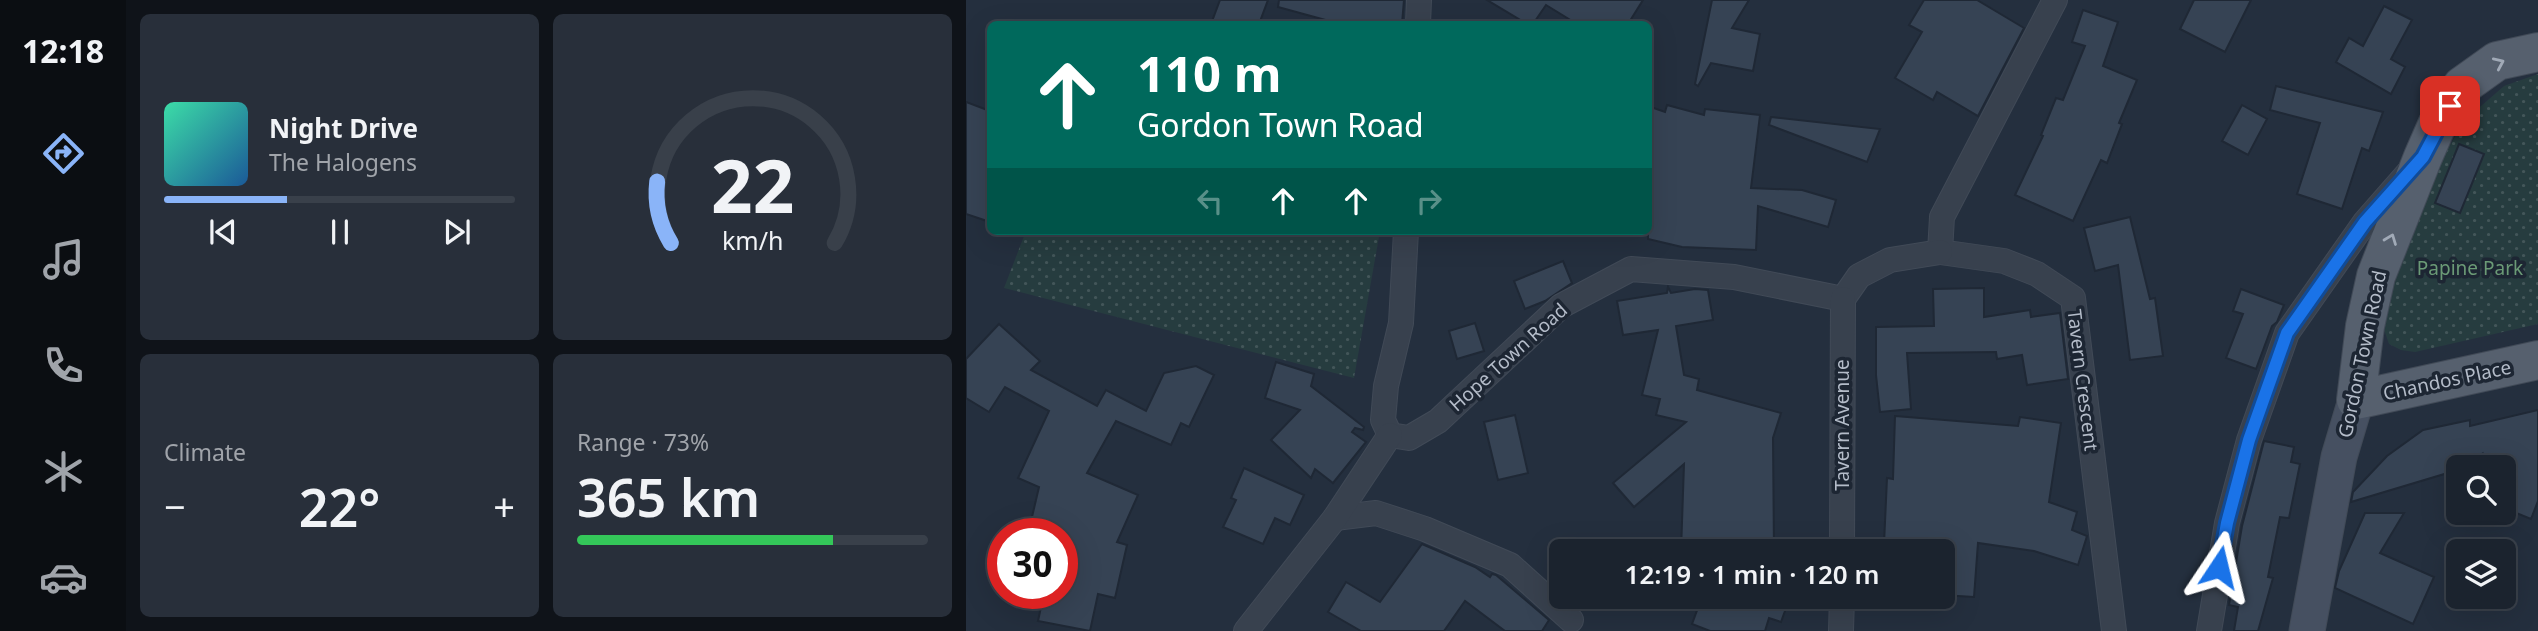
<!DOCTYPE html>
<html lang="en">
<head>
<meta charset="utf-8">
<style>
	:root { --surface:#1b232e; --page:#282f3a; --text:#f1f3f6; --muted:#a0a4aa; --line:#39404a; --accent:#8ab4f8 }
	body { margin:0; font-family:"Noto Sans",sans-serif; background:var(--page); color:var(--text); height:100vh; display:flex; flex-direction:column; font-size:26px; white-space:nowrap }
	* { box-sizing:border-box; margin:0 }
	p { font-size:23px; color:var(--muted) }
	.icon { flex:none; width:38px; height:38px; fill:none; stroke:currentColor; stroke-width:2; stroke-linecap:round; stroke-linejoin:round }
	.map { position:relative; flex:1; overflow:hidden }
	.drawer { display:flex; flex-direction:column; gap:14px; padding:14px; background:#0f1319; width:840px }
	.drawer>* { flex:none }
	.hud { position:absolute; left:21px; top:21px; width:665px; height:214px; border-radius:10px; box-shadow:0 7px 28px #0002,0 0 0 2px var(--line); background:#00695c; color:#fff; overflow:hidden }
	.fabs { position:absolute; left:1480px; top:455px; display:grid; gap:14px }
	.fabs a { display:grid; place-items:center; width:70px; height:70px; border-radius:10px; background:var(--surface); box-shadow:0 7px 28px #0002,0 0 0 2px var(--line); font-size:35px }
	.speed { position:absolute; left:21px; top:518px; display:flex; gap:14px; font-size:35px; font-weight:700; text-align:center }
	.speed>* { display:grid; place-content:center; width:91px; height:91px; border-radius:50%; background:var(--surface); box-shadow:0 7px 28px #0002,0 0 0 2px var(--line); line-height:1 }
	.speed .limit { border:10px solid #d22; background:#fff; color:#111 }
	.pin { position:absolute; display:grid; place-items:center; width:60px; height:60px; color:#fff; margin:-30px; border-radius:14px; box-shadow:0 4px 10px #0006 }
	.me { position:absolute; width:77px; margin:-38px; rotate:10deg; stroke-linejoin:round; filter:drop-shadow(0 0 5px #0008) }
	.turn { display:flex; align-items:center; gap:24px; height:147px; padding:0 35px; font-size:32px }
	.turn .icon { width:91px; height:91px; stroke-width:2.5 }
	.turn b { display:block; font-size:49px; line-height:60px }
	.lanes { display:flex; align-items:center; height:66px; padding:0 35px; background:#0003; justify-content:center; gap:35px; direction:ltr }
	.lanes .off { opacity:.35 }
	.big { font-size:52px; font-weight:600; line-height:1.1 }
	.drawer .widget { flex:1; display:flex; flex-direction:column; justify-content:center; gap:10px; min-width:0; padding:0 24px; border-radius:10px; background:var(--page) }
	.drawer .dial { align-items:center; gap:0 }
	.dial svg { height:182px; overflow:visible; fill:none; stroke:var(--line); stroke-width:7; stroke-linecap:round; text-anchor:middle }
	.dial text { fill:var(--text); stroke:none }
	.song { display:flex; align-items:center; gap:21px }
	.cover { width:84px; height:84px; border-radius:10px; background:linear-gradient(135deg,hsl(160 70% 55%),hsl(210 70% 35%)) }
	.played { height:7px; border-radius:4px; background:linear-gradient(90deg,var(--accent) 35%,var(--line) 35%) }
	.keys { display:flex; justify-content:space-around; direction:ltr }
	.heat { display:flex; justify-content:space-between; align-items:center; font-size:38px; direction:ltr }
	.charge { height:10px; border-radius:5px; background:linear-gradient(90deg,#34c759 73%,var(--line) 0) }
	.drawer .tiles { flex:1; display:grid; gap:14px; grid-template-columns:repeat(2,1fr) }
	.trip { position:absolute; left:583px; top:539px; width:406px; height:70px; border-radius:10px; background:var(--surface); box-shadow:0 7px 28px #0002,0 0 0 2px var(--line); font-weight:600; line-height:70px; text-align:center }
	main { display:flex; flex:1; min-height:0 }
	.menu { display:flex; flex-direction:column; width:126px; justify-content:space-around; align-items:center; background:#0b0e12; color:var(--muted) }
	.menu .icon { width:49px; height:49px }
	.menu .current { color:var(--accent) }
	.menu b { font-size:32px; color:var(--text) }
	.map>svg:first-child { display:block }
</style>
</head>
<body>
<main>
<nav class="menu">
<b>12:18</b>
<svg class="icon current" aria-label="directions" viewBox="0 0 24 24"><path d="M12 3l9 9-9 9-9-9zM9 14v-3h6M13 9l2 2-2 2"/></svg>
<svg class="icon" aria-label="music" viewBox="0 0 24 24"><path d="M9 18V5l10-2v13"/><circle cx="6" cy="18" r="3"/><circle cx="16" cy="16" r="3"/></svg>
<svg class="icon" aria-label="phone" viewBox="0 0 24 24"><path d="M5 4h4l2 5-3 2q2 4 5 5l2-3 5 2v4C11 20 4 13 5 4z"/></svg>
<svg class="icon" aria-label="climate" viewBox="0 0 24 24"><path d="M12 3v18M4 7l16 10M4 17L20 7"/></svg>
<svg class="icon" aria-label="car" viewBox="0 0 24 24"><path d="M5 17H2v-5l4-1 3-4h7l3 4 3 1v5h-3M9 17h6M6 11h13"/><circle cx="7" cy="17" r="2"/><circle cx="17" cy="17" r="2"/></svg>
</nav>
<section class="drawer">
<div class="tiles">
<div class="widget">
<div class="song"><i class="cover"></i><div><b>Night Drive</b><p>The Halogens</p></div></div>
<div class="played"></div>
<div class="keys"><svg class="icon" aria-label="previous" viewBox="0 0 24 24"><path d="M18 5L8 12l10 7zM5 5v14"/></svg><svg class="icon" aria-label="pause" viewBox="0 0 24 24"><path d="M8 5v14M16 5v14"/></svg><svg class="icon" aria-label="next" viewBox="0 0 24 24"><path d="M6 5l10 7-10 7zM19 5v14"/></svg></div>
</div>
<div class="widget dial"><svg viewBox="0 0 100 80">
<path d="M14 69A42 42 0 1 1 86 69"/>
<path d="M14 69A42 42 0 0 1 8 42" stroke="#8ab4f8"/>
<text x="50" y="56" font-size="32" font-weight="700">22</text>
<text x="50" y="72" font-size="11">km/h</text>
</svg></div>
<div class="widget"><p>Climate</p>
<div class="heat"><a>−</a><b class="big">22°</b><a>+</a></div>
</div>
<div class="widget"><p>Range · 73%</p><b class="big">365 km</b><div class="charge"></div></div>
</div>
</section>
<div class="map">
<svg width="1572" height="631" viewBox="0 0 1572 631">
	<defs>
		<pattern id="park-dots" width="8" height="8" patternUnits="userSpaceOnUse" patternTransform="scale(1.75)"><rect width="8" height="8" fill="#263c3f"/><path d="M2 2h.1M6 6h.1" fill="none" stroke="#435659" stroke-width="1.8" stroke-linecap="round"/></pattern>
	</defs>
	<rect width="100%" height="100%" fill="#242f3e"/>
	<g fill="url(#park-dots)">
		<polygon points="1572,74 1572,324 1449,352 1435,350 1423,344 1413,315 1474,162 1499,120 1538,86"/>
		<polygon points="60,231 414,231 388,378 38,288"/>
	</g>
	<g fill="#364354" stroke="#1f2835" stroke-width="2">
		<polygon points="254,0 302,0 293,24 245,24"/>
		<polygon points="313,0 438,0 436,24 374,24 312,7"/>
		<polygon points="521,0 677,0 662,24 611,24 580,5 567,24 561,24"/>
		<polygon points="746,0 783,0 766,28 794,34 787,71 745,63 732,86 729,84"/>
		<polygon points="958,0 1011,0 1058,28 1012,116 971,92 967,100 929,78 956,32 943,25"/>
		<polygon points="1228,0 1285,0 1259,52 1214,29"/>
		<polygon points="1418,6 1446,20 1425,59 1439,67 1425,94 1370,62 1383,38 1397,46"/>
		<polygon points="1117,10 1152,22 1137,66 1171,80 1153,123 1156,124 1141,163 1135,160 1107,221 1049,195 1077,136 1075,135 1090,98 1097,100 1119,46 1106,42"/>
		<polygon points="1310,86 1417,112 1403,151 1396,148 1376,209 1331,194 1354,123 1304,110"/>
		<polygon points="0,102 24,111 24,222 0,214"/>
		<polygon points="701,105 738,115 739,109 794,115 785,188 836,190 870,200 862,227 792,206 790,250 716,247 682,239 682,106 699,112"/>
		<polygon points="1276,105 1301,119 1282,155 1256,141"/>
		<polygon points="805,117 914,129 901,162 803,125"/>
		<polygon points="1493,144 1518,154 1494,213 1469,203"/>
		<polygon points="1164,217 1184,299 1189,298 1197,356 1164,360 1152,265 1129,271 1118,228"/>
		<polygon points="597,261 606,283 579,301 559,309 548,281"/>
		<polygon points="702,287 705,293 729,289 742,290 747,320 710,326 718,375 733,379 731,390 815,413 807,438 808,551 715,551 718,464 668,507 647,483 720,422 690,415 694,399 676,395 692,330 657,335 651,301 701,293"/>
		<polygon points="1018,288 1018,317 1064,310 1065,317 1094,313 1102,379 1061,385 1056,355 1031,359 1030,352 941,353 945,409 914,412 910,375 910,327 968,326 967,289"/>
		<polygon points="1275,289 1318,305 1311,322 1306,326 1290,369 1260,358 1277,314 1267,311"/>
		<polygon points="509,323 518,351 491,359 483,331"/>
		<polygon points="33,324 74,361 65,370 131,406 140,390 180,411 198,373 230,366 248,375 223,427 215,423 205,445 150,421 121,473 172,495 151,542 161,545 149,598 132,594 124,631 72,621 78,593 96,593 96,534 62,534 73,487 52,478 83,411 39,387 23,412 0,398 0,359"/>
		<polygon points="310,362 348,374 345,386 398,427 397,430 389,428 386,432 400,442 367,483 349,469 345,478 305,440 334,410 299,398"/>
		<polygon points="1572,410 1572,501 1565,519 1538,508 1538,467 1512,467 1516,454 1485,472 1385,502 1387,492 1421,456 1457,430 1504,420 1504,426"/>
		<polygon points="549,415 562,473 532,480 518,422"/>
		<polygon points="929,416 1052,426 1054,417 1095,423 1083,502 1111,512 1106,530 1121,536 1112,565 1068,551 1012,543 1008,597 976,595 976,546 918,544 921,478 927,479"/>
		<polygon points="1298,441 1328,447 1325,462 1334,464 1323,518 1314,517 1302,577 1307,578 1292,631 1268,631 1272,607 1263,605 1276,526"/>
		<polygon points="278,468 338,495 324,525 309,518 297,544 257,527 270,500 265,498"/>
		<polygon points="1399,513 1438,513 1414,553 1468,577 1447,624 1369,588 1373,571"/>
		<polygon points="456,544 509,567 524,577 526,574 530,575 583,620 576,631 539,631 499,601 478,631 395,631 362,612 380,582 414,602"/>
		<polygon points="736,597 824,597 815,622 803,618 799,631 744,631 726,624"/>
	</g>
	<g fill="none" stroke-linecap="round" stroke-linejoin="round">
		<defs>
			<g id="street">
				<polyline points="1089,0 976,217 974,252 1038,261 1071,274 1107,298 1148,631"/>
				<polyline points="452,24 453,0"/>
				<polyline points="440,231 435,323 420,386 417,420 424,435 443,438 472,421 595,306 665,269 768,277 877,299 893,276 924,260 974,252"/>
				<polyline points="369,518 410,513 459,529 544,565 605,620"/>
				<polyline points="876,551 877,299"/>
				<polyline points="280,631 369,518 424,435"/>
				<polyline points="875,631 876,597"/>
				<polyline points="1243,631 1261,523 1283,440 1321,333 1399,222 1442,173"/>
			</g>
			<polyline id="secondary" points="1341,631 1373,457 1390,400"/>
			<polyline id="primary" points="1572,52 1531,61 1496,86 1471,125 1457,157 1410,276 1399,326 1390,400 1572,360"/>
		</defs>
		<use href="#street" stroke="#414a57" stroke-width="26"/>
		<use href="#secondary" stroke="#414a57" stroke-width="37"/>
		<use href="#primary" stroke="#414a57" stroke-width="40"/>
		<use href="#street" stroke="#38414e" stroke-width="24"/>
		<use href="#secondary" stroke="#465061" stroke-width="35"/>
		<use href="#primary" stroke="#56606e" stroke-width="38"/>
	</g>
	<defs><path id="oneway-chevron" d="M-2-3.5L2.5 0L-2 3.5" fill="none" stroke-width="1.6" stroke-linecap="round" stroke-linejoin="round" transform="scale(1.75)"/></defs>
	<g stroke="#a1aab7">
		<use href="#oneway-chevron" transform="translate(1533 63) rotate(-24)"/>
		<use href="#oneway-chevron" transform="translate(1425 239) rotate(-69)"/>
	</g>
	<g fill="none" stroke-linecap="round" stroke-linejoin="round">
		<defs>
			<polyline id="route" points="1253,567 1261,523 1283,440 1321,333 1399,222 1457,157 1484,106"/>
		</defs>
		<use href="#route" stroke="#114b97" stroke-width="18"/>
		<use href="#route" stroke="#1a73e8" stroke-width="12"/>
	</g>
	<g text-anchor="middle" stroke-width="7" stroke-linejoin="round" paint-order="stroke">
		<g font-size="19" fill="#6b9a76" stroke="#1d2633">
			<text x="1504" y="275">Papine Park</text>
		</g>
		<g font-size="19" fill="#b4bcc9" stroke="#1d2633">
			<text transform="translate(1396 354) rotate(-78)" y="7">Gordon Town Road</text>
			<text transform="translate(542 357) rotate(-42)" y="7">Hope Town Road</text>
			<text transform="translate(1117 380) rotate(83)" y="7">Tavern Crescent</text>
			<text transform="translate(1481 380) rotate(-12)" y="7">Chandos Place</text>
			<text transform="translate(876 425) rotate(-90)" y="7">Tavern Avenue</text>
		</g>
	</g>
</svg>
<div class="fabs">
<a><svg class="icon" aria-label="search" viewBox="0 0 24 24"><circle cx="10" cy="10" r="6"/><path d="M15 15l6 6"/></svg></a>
<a><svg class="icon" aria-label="layers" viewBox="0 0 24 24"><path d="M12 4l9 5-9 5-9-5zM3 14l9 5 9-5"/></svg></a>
</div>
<div class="speed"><div class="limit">30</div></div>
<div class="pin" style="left:1484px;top:106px;background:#d93025"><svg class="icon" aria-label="arrive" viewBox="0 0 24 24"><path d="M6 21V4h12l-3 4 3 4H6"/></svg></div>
<svg class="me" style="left:1253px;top:567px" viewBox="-20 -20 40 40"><path d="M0-17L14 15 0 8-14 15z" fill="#1a73e8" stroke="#fff" stroke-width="4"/></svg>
<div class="trip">12:19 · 1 min · 120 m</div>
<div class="hud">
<div class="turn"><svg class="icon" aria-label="ahead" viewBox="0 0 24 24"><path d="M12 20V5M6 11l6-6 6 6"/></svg><div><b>110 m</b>Gordon Town Road</div></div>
<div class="lanes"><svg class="icon off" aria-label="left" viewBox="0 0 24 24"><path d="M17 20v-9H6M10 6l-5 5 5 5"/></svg><svg class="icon" aria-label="ahead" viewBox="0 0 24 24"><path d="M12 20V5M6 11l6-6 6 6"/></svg><svg class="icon" aria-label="ahead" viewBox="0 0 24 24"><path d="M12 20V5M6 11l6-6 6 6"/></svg><svg class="icon off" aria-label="right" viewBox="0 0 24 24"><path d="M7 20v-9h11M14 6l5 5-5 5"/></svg></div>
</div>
</div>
</main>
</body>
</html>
